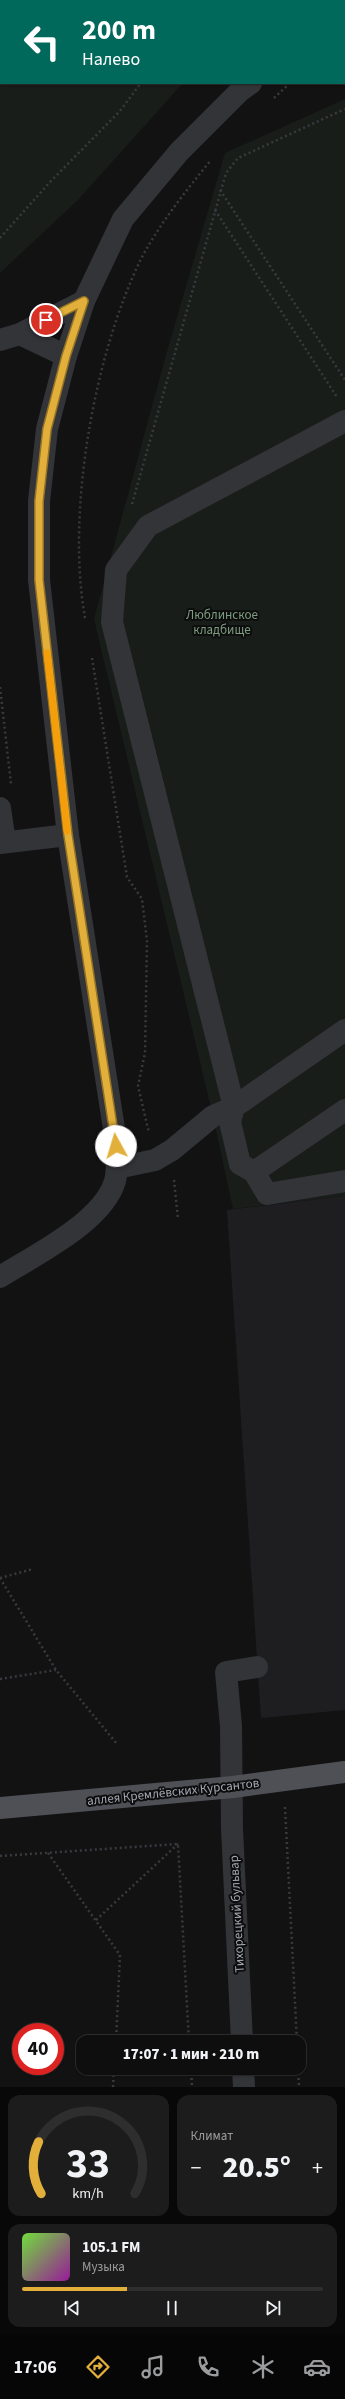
<!DOCTYPE html>
<html lang="ru">
<head>
<meta charset="utf-8">
<style>
	:root { --surface:#0e0e0e; --page:#1c1c1c; --text:#f1f3f6; --muted:#9b9c9e; --line:#2e2e2e; --accent:#e2b03a }
	body { margin:0; font-family:"Source Sans 3",sans-serif; background:var(--page); color:var(--text); height:100vh; display:flex; flex-direction:column; font-size:15px; white-space:nowrap }
	* { box-sizing:border-box; margin:0 }
	p { font-size:13px; color:var(--muted) }
	.icon { flex:none; width:22px; height:22px; fill:none; stroke:currentColor; stroke-width:2; stroke-linecap:round; stroke-linejoin:round }
	.map { position:relative; height:2087px; overflow:hidden }
	.panel { display:flex; flex-direction:column; gap:8px; padding:8px; background:#080808; flex:1 }
	.panel>* { flex:none }
	.guide { position:absolute; left:0px; top:0px; width:345px; height:84px; box-shadow:0 1px 3px #0004,0 0 0 1px var(--line); background:#00695c; color:#fff; overflow:hidden }
	.speed { position:absolute; left:12px; top:2023px; display:flex; gap:8px; font-size:20px; font-weight:700; text-align:center }
	.speed>* { display:grid; place-content:center; width:52px; height:52px; border-radius:50%; background:var(--surface); box-shadow:0 1px 3px #0004,0 0 0 1px var(--line); line-height:1 }
	.speed .limit { border:6px solid #d22; background:#fff; color:#111 }
	.pin { position:absolute; display:grid; place-items:center; width:34px; height:34px; color:#fff; margin:-17px; border:2px solid #fff; border-radius:50%; box-shadow:0 1px 4px #0007 }
	.me { position:absolute; width:44px; margin:-22px; rotate:354deg; stroke-linejoin:round; filter:drop-shadow(0 0 3px #0008) }
	.turn { display:flex; align-items:center; gap:14px; height:84px; padding:0 16px; font-size:18px }
	.turn .icon { width:52px; height:52px; stroke-width:2.5 }
	.turn b { display:block; font-size:28px; line-height:34px }
	.big { font-size:30px; font-weight:800; line-height:1.1 }
	.panel .card { flex:1; display:flex; flex-direction:column; justify-content:center; gap:6px; min-width:0; padding:0 14px; border-radius:12px; background:var(--page) }
	.panel .dial { align-items:center; gap:0 }
	.dial svg { height:104px; overflow:visible; fill:none; stroke:var(--line); stroke-width:7; stroke-linecap:round; text-anchor:middle }
	.dial text { fill:var(--text); stroke:none }
	.song { display:flex; align-items:center; gap:12px }
	.cover { width:48px; height:48px; border-radius:6px; background:linear-gradient(135deg,hsl(100 70% 55%),hsl(300 70% 35%)) }
	.played { height:4px; border-radius:2px; background:linear-gradient(90deg,var(--accent) 35%,var(--line) 35%) }
	.keys { display:flex; justify-content:space-around; direction:ltr }
	.heat { display:flex; justify-content:space-between; align-items:center; font-size:22px; direction:ltr }
	.panel .tiles { flex:1; display:grid; gap:8px; grid-template-columns:1fr 1fr }
	.card:last-child { grid-column:span 2 }
	.trip { position:absolute; left:76px; top:2035px; width:230px; height:40px; border-radius:12px; background:var(--surface); box-shadow:0 1px 3px #0004,0 0 0 1px var(--line); font-weight:800; line-height:40px; text-align:center }
	.tab-bar { display:flex; height:64px; justify-content:space-around; align-items:center; background:#060606; color:var(--muted) }
	.tab-bar .icon { width:28px; height:28px }
	.tab-bar .selected { color:var(--accent) }
	.tab-bar b { font-size:18px; color:var(--text) }
	.map>svg:first-child { display:block }
</style>
</head>
<body>
<div class="map">
<svg width="345" height="2087" viewBox="0 0 345 2087">
	<rect width="100%" height="100%" fill="#121213"/>
	<polygon fill="#1e1e20" points="345,1196 345,1710 261,1718 227,1210"/>
	<g fill="#181d19">
		<polygon points="0,0 288,0 1,1 1,83 183,83 77,201 0,273"/>
		<polygon points="345,99 345,1196 233,1209 213,1116 94,619 166,355 225,153"/>
	</g>
	<g fill="none" stroke-linecap="round" stroke-linejoin="round">
		<g stroke="#393a3f" stroke-width="2.5" stroke-dasharray="2 3" stroke-linecap="butt">
			<polyline points="269,0 270,1"/>
			<polyline points="206,1 209,0"/>
			<polyline points="274,98 290,83"/>
			<polyline points="220,190 345,380"/>
			<polyline points="215,210 337,397"/>
			<polyline points="0,238 50,182 120,111 141,83"/>
			<polyline points="132,504 226,173 238,158 345,109"/>
			<path d="M85,618C66,512 94,355 141,259C160,223 185,192 211,160"/>
			<polyline points="92,658 127,877 142,899 147,941 145,1053 138,1086 148,1129 151,1132"/>
			<polyline points="0,687 11,784"/>
			<polyline points="174,1180 178,1219"/>
			<polyline points="0,1578 56,1670 117,1744"/>
			<polyline points="0,1578 33,1569"/>
			<polyline points="0,1679 56,1670"/>
			<polyline points="285,1807 297,2042"/>
			<polyline points="48,1853 120,1955 116,2042"/>
			<polyline points="0,1856 178,1844 189,2042"/>
			<polyline points="96,1920 178,1844"/>
			<polyline points="191,2068 192,2087"/>
			<polyline points="298,2068 299,2087"/>
			<polyline points="113,2087 114,2068"/>
		</g>
		<g stroke="#333438" stroke-width="22">
			<polyline points="344,17 345,17"/>
			<polyline points="20,334 66,356"/>
			<polyline points="0,340 20,334 84,301"/>
			<polyline points="345,421 148,526 116,570 112,622 234,1107 230,1122 240,1164 254,1172 267,1194 345,1181"/>
			<polyline points="0,808 5,842"/>
			<polyline points="0,843 68,835"/>
			<polyline points="117,1168 155,1160 172,1150 213,1116 234,1107 345,1030"/>
			<polyline points="254,1172 345,1110"/>
			<path d="M0,1277C35,1255 103,1222 115,1181C119,1166 116,1150 115,1135L68,835L39,580V501L47,429L66,356L84,301L123,219L179,152L240,91L251,83"/>
			<polyline points="242,2042 232,1828 231,1726 226,1672 257,1667"/>
			<polyline points="243,2068 244,2087"/>
		</g>
		<polyline stroke="#4f5056" stroke-width="22" points="0,1808 233,1787 345,1772"/>
	</g>
	<g fill="none" stroke-linecap="round" stroke-linejoin="round">
		<defs>
			<polyline id="route" points="46,320 84,301 66,356 47,429 39,501 39,580 68,835 116,1146"/>
		</defs>
		<use href="#route" stroke="#937226" stroke-width="10"/>
		<use href="#route" stroke="#e2b03a" stroke-width="7"/>
		<polyline stroke="#f59e0b" stroke-width="7" points="47,653 67,831"/>
	</g>
	<g text-anchor="middle" stroke-width="4" stroke-linejoin="round" paint-order="stroke">
		<g font-size="13" fill="#7c9c7f" stroke="#0d0d0e">
			<text x="222" y="619">Люблинское<tspan x="222" dy="15">кладбище</tspan></text>
		</g>
		<g font-size="13" fill="#a4a8b2" stroke="#0d0d0e">
			<text transform="translate(173 1791) rotate(-6)" y="5">аллея Кремлёвских Курсантов</text>
			<text transform="translate(236 1914) rotate(-93)" y="5">Тихорецкий бульвар</text>
		</g>
	</g>
</svg>
<div class="speed"><div class="limit">40</div></div>
<div class="pin" style="left:46px;top:320px;background:#d93025"><svg class="icon" aria-label="arrive" viewBox="0 0 24 24"><path d="M6 21V4h12l-3 4 3 4H6"/></svg></div>
<svg class="me" style="left:116px;top:1146px" viewBox="-20 -20 40 40"><circle r="19" fill="#fff"/><path d="M0-13L10 11 0 6-10 11z" fill="#e2b03a"/></svg>
<div class="trip">17:07 · 1 мин · 210 m</div>
<div class="guide">
<div class="turn"><svg class="icon" aria-label="left" viewBox="0 0 24 24"><path d="M17 20v-9H6M10 6l-5 5 5 5"/></svg><div><b>200 m</b>Налево</div></div>
</div>
</div>
<section class="panel">
<div class="tiles">
<div class="card dial"><svg viewBox="0 0 100 80">
<path d="M14 69A42 42 0 1 1 86 69"/>
<path d="M14 69A42 42 0 0 1 12 29" stroke="#e2b03a"/>
<text x="50" y="56" font-size="32" font-weight="700">33</text>
<text x="50" y="72" font-size="11">km/h</text>
</svg></div>
<div class="card"><p>Климат</p>
<div class="heat"><a>−</a><b class="big">20.5°</b><a>+</a></div>
</div>
<div class="card">
<div class="song"><i class="cover"></i><div><b>105.1 FM</b><p>Музыка</p></div></div>
<div class="played"></div>
<div class="keys"><svg class="icon" aria-label="previous" viewBox="0 0 24 24"><path d="M18 5L8 12l10 7zM5 5v14"/></svg><svg class="icon" aria-label="pause" viewBox="0 0 24 24"><path d="M8 5v14M16 5v14"/></svg><svg class="icon" aria-label="next" viewBox="0 0 24 24"><path d="M6 5l10 7-10 7zM19 5v14"/></svg></div>
</div>
</div>
</section>
<nav class="tab-bar">
<b>17:06</b>
<svg class="icon selected" aria-label="directions" viewBox="0 0 24 24"><path d="M12 3l9 9-9 9-9-9zM9 14v-3h6M13 9l2 2-2 2"/></svg>
<svg class="icon" aria-label="music" viewBox="0 0 24 24"><path d="M9 18V5l10-2v13"/><circle cx="6" cy="18" r="3"/><circle cx="16" cy="16" r="3"/></svg>
<svg class="icon" aria-label="phone" viewBox="0 0 24 24"><path d="M5 4h4l2 5-3 2q2 4 5 5l2-3 5 2v4C11 20 4 13 5 4z"/></svg>
<svg class="icon" aria-label="climate" viewBox="0 0 24 24"><path d="M12 3v18M4 7l16 10M4 17L20 7"/></svg>
<svg class="icon" aria-label="car" viewBox="0 0 24 24"><path d="M5 17H2v-5l4-1 3-4h7l3 4 3 1v5h-3M9 17h6M6 11h13"/><circle cx="7" cy="17" r="2"/><circle cx="17" cy="17" r="2"/></svg>
</nav>
</body>
</html>
